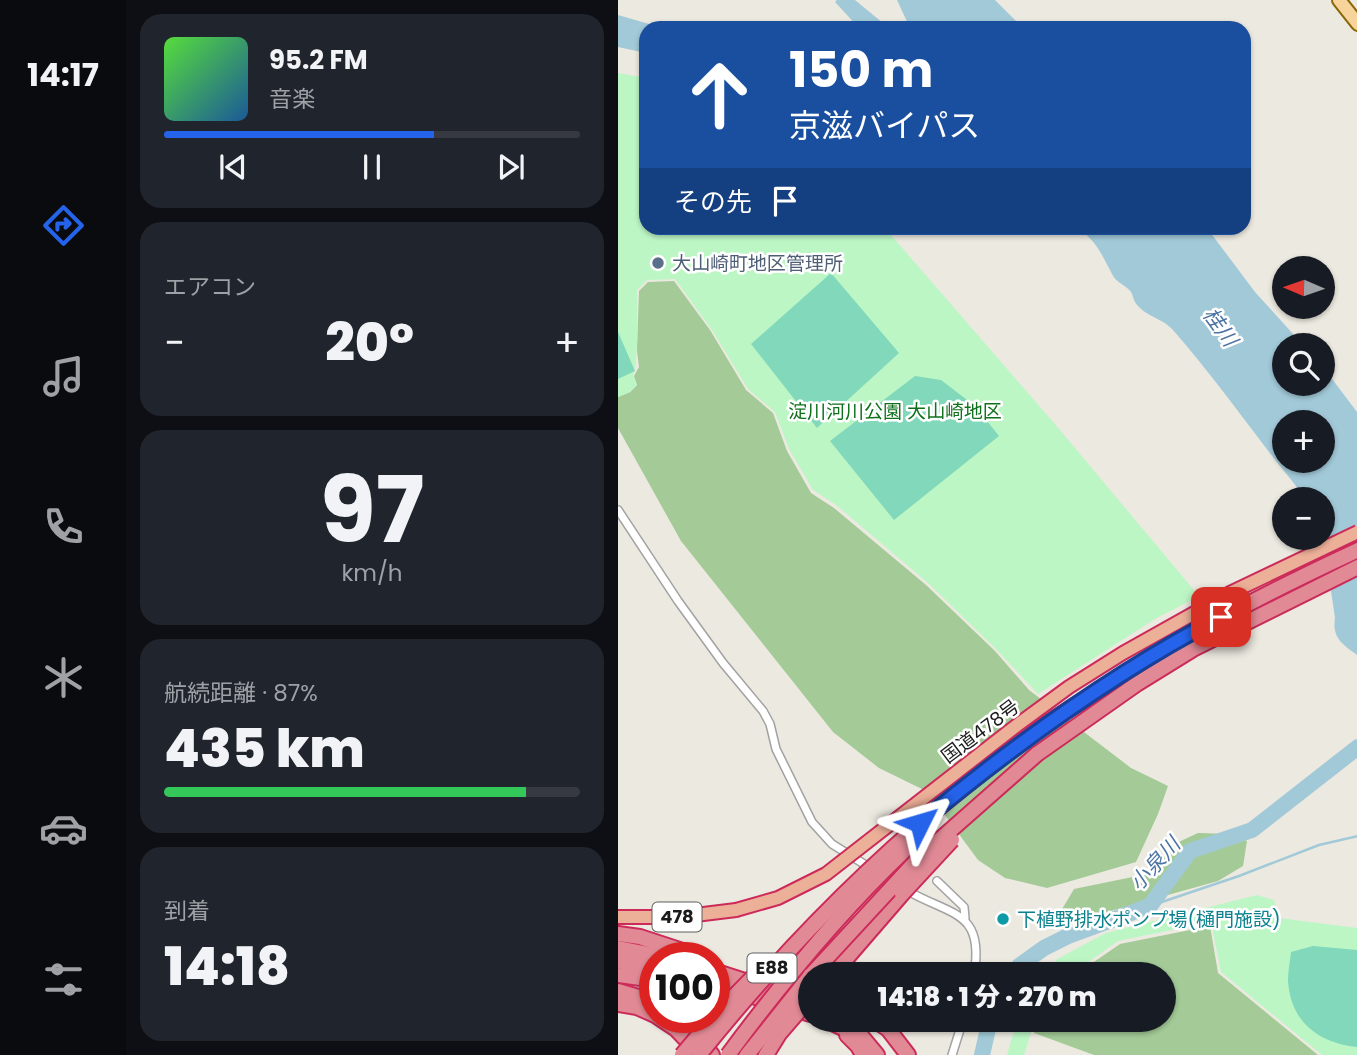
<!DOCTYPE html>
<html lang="ja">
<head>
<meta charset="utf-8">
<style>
	:root { --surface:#171b24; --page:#20242c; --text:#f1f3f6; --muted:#9ea1a6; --line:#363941; --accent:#2563eb }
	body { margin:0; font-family:Poppins,"Noto Sans JP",sans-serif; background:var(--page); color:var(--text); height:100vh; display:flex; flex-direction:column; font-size:26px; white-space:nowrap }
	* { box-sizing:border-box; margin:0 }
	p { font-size:23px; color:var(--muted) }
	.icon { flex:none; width:38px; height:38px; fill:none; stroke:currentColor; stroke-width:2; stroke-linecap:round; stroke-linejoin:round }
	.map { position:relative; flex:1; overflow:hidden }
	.drawer { display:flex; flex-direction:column; gap:14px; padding:14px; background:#0d0f14; width:492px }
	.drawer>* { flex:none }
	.hud { position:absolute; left:21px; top:21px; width:612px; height:214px; border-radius:21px; box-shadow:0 2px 5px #0004; background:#1a4fa0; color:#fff; overflow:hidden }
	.needle { width:46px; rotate:272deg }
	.controls { position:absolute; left:654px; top:256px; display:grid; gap:14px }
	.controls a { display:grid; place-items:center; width:63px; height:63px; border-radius:50%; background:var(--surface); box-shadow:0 2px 5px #0004; font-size:35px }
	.speed { position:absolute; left:21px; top:942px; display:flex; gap:14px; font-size:35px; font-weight:700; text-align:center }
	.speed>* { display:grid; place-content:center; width:91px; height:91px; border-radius:50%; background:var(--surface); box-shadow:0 2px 5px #0004; line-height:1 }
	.speed .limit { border:10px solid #d22; background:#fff; color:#111 }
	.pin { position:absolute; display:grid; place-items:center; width:60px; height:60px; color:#fff; margin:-30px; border-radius:14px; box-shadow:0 4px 10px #0006 }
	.me { position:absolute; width:77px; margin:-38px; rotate:50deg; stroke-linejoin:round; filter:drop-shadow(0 0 5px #0008) }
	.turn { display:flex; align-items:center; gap:24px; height:147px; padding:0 35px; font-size:32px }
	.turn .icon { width:91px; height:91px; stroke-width:2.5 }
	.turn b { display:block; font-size:49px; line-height:60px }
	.then { display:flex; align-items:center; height:66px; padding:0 35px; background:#0003; gap:14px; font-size:26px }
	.big { font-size:52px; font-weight:800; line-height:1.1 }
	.drawer .widget { flex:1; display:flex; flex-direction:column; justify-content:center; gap:10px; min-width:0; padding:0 24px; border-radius:21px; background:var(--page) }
	.drawer .dial { align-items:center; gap:0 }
	.dial b { font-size:91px; line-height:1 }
	.song { display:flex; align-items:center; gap:21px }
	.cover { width:84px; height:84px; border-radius:10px; background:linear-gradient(135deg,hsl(110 70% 55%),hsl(210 70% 35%)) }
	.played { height:7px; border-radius:4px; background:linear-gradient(90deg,var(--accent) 65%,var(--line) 65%) }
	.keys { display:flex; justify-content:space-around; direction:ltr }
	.heat { display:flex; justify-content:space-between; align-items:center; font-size:38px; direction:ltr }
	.charge { height:10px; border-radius:5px; background:linear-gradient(90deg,#34c759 87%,var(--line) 0) }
	.trip { position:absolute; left:180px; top:962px; width:378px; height:70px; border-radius:35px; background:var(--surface); box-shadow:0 2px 5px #0004; font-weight:800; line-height:70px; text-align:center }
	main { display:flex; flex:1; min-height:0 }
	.menu { display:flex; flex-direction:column; width:126px; justify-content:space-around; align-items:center; background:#090b0e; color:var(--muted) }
	.menu .icon { width:49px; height:49px }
	.menu .active { color:var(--accent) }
	.menu b { font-size:32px; color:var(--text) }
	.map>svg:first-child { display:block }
</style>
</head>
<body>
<main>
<nav class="menu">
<b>14:17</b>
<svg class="icon active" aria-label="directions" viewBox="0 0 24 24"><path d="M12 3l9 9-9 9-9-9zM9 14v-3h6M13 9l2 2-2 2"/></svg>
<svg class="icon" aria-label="music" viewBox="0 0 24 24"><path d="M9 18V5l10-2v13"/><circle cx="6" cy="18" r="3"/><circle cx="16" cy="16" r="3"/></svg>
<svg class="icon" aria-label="phone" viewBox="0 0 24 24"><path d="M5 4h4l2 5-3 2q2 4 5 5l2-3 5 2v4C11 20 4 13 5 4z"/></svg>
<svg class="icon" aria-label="climate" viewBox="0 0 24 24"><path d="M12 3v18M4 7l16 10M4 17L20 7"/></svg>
<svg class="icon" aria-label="car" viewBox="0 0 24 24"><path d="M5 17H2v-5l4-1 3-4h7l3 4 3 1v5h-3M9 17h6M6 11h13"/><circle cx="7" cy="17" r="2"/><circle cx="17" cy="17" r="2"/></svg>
<svg class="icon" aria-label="filters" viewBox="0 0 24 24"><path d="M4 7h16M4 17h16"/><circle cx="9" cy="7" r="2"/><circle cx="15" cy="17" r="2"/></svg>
</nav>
<section class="drawer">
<div class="widget">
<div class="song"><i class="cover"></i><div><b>95.2 FM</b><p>音楽</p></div></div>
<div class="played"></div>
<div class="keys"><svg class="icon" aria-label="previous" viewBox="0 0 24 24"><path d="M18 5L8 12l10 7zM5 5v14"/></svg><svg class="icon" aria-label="pause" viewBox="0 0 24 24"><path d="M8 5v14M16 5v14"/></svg><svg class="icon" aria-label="next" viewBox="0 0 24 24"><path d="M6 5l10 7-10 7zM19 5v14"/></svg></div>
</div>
<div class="widget"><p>エアコン</p>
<div class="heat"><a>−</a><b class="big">20°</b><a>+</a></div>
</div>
<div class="widget dial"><b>97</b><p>km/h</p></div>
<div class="widget"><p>航続距離 · 87%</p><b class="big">435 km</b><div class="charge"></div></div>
<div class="widget"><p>到着</p><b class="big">14:18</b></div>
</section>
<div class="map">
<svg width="740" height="1055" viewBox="0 0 740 1055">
	<rect width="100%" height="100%" fill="#ece9e0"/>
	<g fill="#a3ca97">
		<polygon points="56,281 92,330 128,390 155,413 169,451 193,493 216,508 308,585 377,651 411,690 513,768 550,786 540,814 518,862 429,888 387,878 360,860 310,792 261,768 215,732 63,541 0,428 0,397 12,392 19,385 16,376 21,367 19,351 21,291 30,282"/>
		<polygon points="580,833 612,834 629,841 625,866 600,881 453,922 440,916 456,889 529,874 552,846"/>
		<polygon points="592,926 600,973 700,1055 476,1055 416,1033 420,1020 546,1020 546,975 457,975 502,944"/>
	</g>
	<g fill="#bdf6c5">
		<path d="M0,73L28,78V228H267L436,423L581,596L537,619L420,694L379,650L310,583L218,505L195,490L171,449L157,412L130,389L94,330L57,279L29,280L19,290C19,307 21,364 15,375L19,385L12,392L0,397Z"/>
		<polygon points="639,895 656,900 661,918 739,928 739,1055 704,1055 603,972 593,922 500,941 452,975 426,975 439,959 488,933"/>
		<polygon points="399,1020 417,1020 406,1055 389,1055"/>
	</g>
	<g fill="#81d8bb">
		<polygon points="213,273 281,353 199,428 133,344"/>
		<polygon points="0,332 17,371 0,379"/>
		<polygon points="297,376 323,380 357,406 381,436 276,520 212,441"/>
		<path d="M695,946L739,950V1047C701,1043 672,1022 670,980C670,971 672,961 673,952Z"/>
	</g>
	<g fill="#a2c9d8" fill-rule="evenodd">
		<polygon points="219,0 237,0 271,28 241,28 217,2"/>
		<polygon points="279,0 377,0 405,28 292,28"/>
		<polygon points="0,15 45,28 28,28 28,53 0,47"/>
		<path d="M460,228H589L637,292L685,345H667V383H705V367L739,412V655C724,644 714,638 717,618L705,537V499H687C676,482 663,468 651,452C620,411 589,369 555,330C543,317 527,317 517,302C515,299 515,295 513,292C508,285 498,283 494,274C483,253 479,242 460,228ZM667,422H705V460H667Z"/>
	</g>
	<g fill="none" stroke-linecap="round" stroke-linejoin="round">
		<polyline stroke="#a2c9d8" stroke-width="2.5" points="532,906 621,876 701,845 740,836"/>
		<g stroke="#a2c9d8" stroke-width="16">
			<polyline points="393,975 401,966 426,948 450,936 532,906 572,851 634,830 740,747"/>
			<polyline points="364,1055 372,1020"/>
		</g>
		<defs>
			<g id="minor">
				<polyline points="0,510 60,601 105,663 145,711 152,724 158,749 194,822 214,844 278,884"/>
				<polyline points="319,881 346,907 347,918"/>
				<path d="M288,890C333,916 367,910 356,975"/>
				<polyline points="334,1055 345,1020"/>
			</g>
			<polyline id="primary" points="721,0 740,24"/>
			<polyline id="trunk" points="0,917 61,917 118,910"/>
			<g id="motorway">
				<path d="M468,699C554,641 645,594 740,550"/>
				<polyline points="419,754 520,683 575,649 740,567"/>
				<polyline points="0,934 22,937 83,957"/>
				<polyline points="0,948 46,957"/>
				<polyline points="0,961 37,968"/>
				<polyline points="96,971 185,1000"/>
				<polyline points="0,975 37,980"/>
				<polyline points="214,975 284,894"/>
				<polyline points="96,984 192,1014"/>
				<polyline points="0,991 37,1002"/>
				<polyline points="0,1004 19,1007 37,1015"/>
				<polyline points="40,1017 58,1029 81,1053"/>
				<polyline points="60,1017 77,1033 94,1055"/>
				<polyline points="208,1020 244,1037 259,1055"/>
				<polyline points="256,1020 270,1029 290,1055"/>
				<polyline points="229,1035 240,1046 245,1055"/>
			</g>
		</defs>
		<use href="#minor" stroke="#a2a2a2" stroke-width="10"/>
		<use href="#primary" stroke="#8a6607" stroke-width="16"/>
		<use href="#trunk" stroke="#cc2b5a" stroke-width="16"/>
		<use href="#motorway" stroke="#cc2b5a" stroke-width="18"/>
		<use href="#minor" stroke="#fff" stroke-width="7"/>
		<use href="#primary" stroke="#f7d49b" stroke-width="12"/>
		<use href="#trunk" stroke="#ecaf98" stroke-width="12"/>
		<use href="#motorway" stroke="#e18a96" stroke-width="14"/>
		<defs>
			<polyline id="trunk-bridge" points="118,910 160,898 208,874 398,726 451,687 505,653 612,593 740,532"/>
			<g id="motorway-bridge">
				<polyline points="284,894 334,840"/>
				<polyline points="193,975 301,858 419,754"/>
				<polyline points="96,1017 137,975"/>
				<polyline points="64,1055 96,1017"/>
				<path d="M81,1055C162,954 253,861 355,780C391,751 428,722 468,699"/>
				<path d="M110,1055C164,982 221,913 287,850"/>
				<polyline points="129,1055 192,976"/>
				<polyline points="148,1055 161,1034 192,998"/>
			</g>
		</defs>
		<use href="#trunk-bridge" stroke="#cc2b5a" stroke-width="16" stroke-linecap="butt"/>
		<use href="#motorway-bridge" stroke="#cc2b5a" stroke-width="18" stroke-linecap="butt"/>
		<use href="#trunk-bridge" stroke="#ecaf98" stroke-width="12"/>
		<use href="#motorway-bridge" stroke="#e18a96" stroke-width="14"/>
	</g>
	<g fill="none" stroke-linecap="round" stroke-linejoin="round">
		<defs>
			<path id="route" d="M302,823C396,745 495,673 603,617"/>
		</defs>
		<use href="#route" stroke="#184099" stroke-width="18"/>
		<use href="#route" stroke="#2563eb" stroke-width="12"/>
	</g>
	<circle fill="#5c6f8a" stroke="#fff" stroke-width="2.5" cx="40" cy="263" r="7"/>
	<circle fill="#0f9aa8" stroke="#fff" stroke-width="2.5" cx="385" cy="919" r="7"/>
	<g text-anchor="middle" stroke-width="5" stroke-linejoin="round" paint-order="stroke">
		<g fill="#fff" stroke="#5f5f5f" stroke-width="2">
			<rect x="34.5" y="902.5" width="49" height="29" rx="5"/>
			<rect x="129.5" y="953.5" width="49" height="29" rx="5"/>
		</g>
		<g font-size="18" font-weight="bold" fill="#1b1b1b">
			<text x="59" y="923">478</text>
			<text x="154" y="974">E88</text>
		</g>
		<g font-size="19" fill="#4e5e75" stroke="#fff" text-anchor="start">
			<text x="54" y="270">大山崎町地区管理所</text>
		</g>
		<g font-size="19" fill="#10711d" stroke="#fff">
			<text x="277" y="418">淀川河川公園 大山崎地区</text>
		</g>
		<g font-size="19" fill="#1b1b1b" stroke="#fff">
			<text transform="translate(362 731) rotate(-37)" y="7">国道478号</text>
		</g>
		<g font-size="19" fill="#0d838f" stroke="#fff" text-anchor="start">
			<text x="399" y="926">下植野排水ポンプ場(樋門施設)</text>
		</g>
		<g font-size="21" font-style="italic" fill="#4d74a4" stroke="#fff">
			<text transform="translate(602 327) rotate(54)" y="7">桂川</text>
			<text transform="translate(537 864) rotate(-48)" y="7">小泉川</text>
		</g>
	</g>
</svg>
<div class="controls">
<a><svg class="needle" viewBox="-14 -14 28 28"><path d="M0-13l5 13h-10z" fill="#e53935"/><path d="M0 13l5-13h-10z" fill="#9ea1a6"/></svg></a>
<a><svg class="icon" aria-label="search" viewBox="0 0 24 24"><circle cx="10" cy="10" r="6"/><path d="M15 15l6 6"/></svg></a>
<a>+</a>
<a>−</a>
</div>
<div class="speed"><div class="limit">100</div></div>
<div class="pin" style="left:603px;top:617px;background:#d93025"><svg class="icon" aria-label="arrive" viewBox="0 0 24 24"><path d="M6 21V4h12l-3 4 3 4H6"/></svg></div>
<svg class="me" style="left:302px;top:823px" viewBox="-20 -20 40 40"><path d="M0-17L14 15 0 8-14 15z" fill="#2563eb" stroke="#fff" stroke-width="4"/></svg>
<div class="trip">14:18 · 1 分 · 270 m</div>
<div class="hud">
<div class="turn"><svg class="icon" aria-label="ahead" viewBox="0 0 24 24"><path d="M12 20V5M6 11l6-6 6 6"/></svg><div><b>150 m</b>京滋バイパス</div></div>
<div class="then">その先<svg class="icon" aria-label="arrive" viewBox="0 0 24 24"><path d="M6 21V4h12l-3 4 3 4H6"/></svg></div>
</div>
</div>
</main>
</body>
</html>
